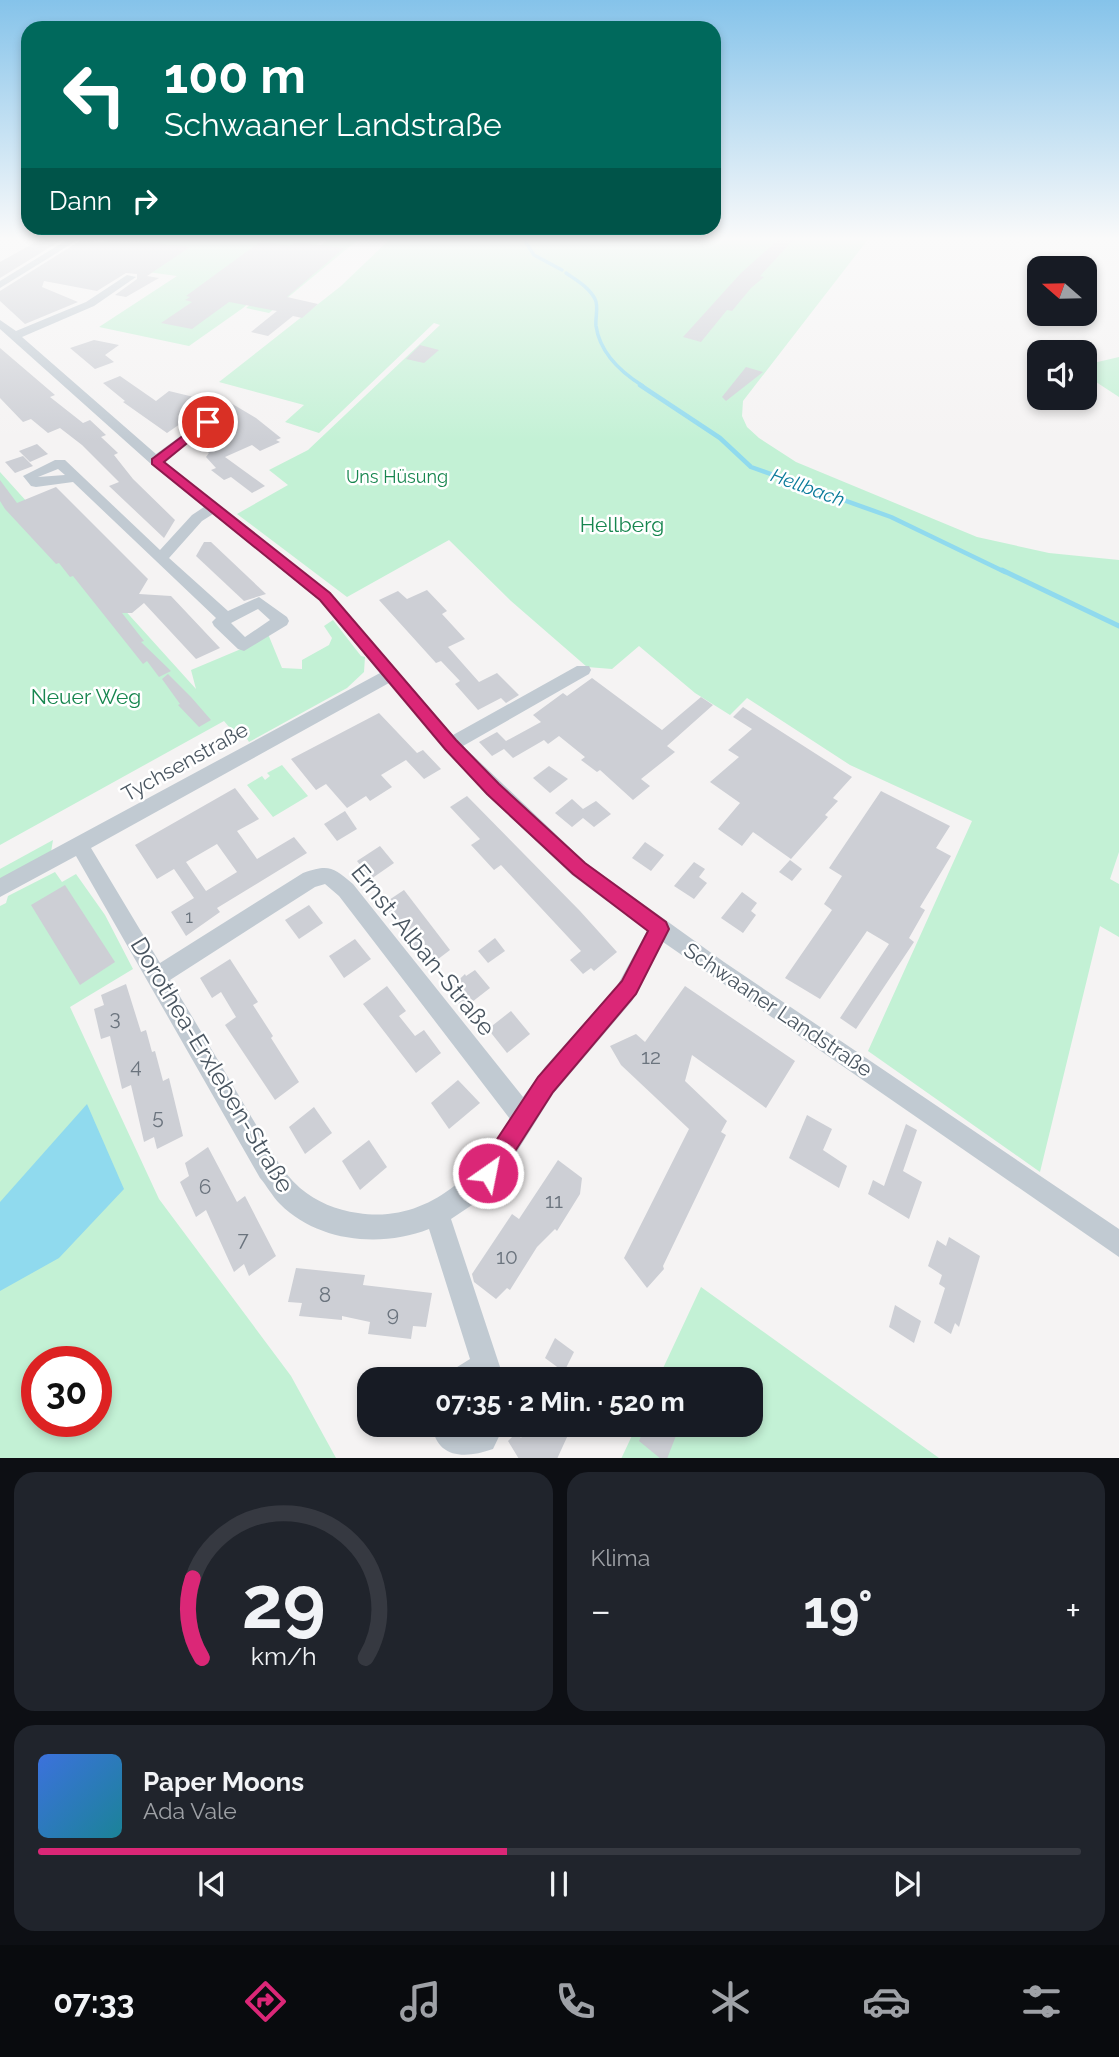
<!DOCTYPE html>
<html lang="de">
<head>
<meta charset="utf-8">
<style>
	:root { --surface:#171b24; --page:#20242c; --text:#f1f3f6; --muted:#9ea1a6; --line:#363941; --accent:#db2777 }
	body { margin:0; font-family:Raleway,sans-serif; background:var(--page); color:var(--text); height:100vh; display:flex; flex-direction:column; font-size:26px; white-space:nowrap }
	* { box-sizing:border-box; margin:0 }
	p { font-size:23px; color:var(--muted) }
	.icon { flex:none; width:38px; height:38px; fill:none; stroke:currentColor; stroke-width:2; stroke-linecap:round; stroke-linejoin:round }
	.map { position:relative; height:1458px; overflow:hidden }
	.panel { display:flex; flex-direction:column; gap:14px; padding:14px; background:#0d0f14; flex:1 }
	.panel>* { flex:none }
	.hud { position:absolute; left:21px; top:21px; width:700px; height:214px; border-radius:21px; box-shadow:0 4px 10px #0003; background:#00695c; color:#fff; overflow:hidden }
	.needle { width:46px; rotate:290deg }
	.tools { position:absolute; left:1027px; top:256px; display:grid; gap:14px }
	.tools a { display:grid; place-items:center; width:70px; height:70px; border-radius:14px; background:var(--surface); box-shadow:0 4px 10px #0003; font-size:35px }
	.speed { position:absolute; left:21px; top:1346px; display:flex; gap:14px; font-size:35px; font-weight:700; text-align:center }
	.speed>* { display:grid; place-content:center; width:91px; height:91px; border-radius:50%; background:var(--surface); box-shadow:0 4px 10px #0003; line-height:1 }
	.speed .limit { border:10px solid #d22; background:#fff; color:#111 }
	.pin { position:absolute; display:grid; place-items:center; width:60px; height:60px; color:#fff; margin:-30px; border:4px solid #fff; border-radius:50%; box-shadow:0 2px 7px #0007 }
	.me { position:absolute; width:77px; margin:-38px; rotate:33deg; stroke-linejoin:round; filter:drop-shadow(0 0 5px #0008) }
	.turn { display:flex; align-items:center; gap:24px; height:147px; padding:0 28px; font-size:32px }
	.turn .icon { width:91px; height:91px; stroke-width:2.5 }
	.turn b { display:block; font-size:49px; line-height:60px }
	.then { display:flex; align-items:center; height:66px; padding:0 28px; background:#0003; gap:14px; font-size:26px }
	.big { font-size:52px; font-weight:700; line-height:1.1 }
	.panel .widget { flex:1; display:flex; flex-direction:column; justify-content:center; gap:10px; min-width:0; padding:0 24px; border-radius:21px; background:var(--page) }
	.panel .dial { align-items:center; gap:0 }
	.dial svg { height:182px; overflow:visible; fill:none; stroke:var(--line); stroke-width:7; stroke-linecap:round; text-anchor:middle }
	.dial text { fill:var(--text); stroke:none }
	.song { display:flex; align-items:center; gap:21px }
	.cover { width:84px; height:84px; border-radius:10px; background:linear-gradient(135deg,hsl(220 70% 55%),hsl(190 70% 35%)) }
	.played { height:7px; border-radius:4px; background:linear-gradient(90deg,var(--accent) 45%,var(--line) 45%) }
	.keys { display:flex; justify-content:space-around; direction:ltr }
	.heat { display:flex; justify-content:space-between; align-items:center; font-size:38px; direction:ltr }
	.panel .tiles { flex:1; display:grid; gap:14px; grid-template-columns:1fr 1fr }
	.widget:last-child { grid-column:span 2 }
	.trip { position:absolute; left:357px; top:1367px; width:406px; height:70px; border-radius:21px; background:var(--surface); box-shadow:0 4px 10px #0003; font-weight:700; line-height:70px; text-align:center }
	.menu { display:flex; height:112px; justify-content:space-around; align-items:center; background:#090b0e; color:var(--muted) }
	.menu .icon { width:49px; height:49px }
	.menu .selected { color:var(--accent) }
	.menu b { font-size:32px; color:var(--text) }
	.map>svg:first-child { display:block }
</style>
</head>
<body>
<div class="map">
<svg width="1119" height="1459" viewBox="0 0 1119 1459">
	<rect width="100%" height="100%" fill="#f5f3f3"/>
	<g fill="#c3f1d5" fill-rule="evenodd">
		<polygon points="109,238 325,238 243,308 189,346 99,327 177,276 73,262"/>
		<polygon points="330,238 360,238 269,313 246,308"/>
		<polygon points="391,238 869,238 743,401 742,416 747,427 759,438 796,462 977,537 1049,553 1119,560 1119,852 1110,879 1119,884 1119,937 1100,926 1040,1172 868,1051 972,821 850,765 747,698 730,715 695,693 639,646 612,669 587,667 511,601 449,540 347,597 237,514 288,485 269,470 308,450 440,325 434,323 319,433 285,422 304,405 219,382 341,286"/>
		<polygon points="1119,357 1119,397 1090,378 1089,364"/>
		<polygon points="0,472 196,689 191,670 241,649 268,634 282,668 302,669 302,660 329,645 332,638 324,626 333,620 361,656 365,657 364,672 347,688 249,742 246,737 240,740 224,721 0,845"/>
		<polygon points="282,765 308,796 273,817 247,785 262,776 265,780 270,776 267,773"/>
		<polygon points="53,840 51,852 0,880 0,869"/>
		<path d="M55,872L62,882L76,874L105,915L133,969L70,1007L159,1199L291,1376L336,1458L0,1459V906L6,903L8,896ZM37,1362H96V1421H37Z"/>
		<polygon points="701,1287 939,1458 621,1459 637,1425 751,1424 751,1379 658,1379"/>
	</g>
	<polygon fill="#90daee" points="87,1104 124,1189 59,1258 0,1291 0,1202"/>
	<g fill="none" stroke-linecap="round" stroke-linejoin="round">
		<g stroke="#90daee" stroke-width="3.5">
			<polyline points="523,238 534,255 562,270"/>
			<path d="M566,273C576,280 589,287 595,299C599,306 595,318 596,326C600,353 622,373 643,386"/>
		</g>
		<polyline stroke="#90daee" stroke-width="4.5" points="640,385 720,438 751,467 891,517 1005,572"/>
		<polyline stroke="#90daee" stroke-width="5" points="1002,570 1119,626"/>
	</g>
	<g fill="#cdcfd5" fill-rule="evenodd">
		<polygon points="43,238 65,238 0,278 0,262"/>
		<polygon points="113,238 190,247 147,276 159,278 126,297 115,295 137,279 137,274 126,273 97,291 44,281 42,287 78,302 25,324 0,301 0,291 83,239 105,243"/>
		<polygon points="780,238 795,238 760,276 764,277 751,288 732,311 727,310 701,342 683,337 741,273"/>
		<polygon points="261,241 290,246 295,242 344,248 287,297 318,304 302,318 293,316 268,336 251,332 277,311 229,302 192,329 161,323 192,302 185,300 190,297 186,296"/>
		<polygon points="94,340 119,345 105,355 114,362 95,369 70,348"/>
		<polygon points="420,345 439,350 424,363 406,359"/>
		<polygon points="0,348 55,395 50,397 83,423 90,420 106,435 101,437 118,453 114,455 133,479 175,520 164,538 109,486 119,482 82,445 60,428 48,433 31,419 23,422 0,398"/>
		<polygon points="746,367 763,372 726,401 722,397"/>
		<polygon points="120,376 156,401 169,391 202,399 214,393 256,418 281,438 276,440 280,442 260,451 252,445 225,457 265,486 252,493 231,477 224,480 211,470 216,468 206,457 209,453 194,441 234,422 209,404 167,433 123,402 125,401 103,383"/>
		<polygon points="37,444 48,454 30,462 19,451"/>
		<polygon points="23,456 33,466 15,473 5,462"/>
		<polygon points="0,480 17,503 56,487 148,579 139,594 171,596 220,648 196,659 144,603 132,613 122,613 144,641 141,642 171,671 159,677 147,661 143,664 73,576 70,577 59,563 56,564 5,509 0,501"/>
		<polygon points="204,542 211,542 266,594 244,601 196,556"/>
		<polygon points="427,590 447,611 442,614 465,639 448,647 463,664 479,682 497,673 519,695 506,703 501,698 478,710 455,684 460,681 441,661 436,663 379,600 398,591 407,599"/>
		<polygon points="168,674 191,697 211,720 199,727 178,705 180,704 162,679"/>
		<polygon points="592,678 662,730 701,697 713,705 667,746 675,752 641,779 650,786 633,800 600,770 597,772 581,760 585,757 559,736 548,744 544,740 513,758 504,749 492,756 479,742 497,732 506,741 541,722 533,715 563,693 567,696"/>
		<polygon points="743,707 852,777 833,798 838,801 825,815 828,817 791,859 753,832 742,846 718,829 740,803 710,782 739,757 728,750 752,729 733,717"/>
		<polygon points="379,713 417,753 423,750 441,769 424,779 406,760 381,775 392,787 370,801 366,796 347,808 326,784 316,790 291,759"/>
		<polygon points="549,766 568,779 550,793 533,778"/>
		<path d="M235,788L259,819L237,831L257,859L294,837L307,853L217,908L220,912L186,936L171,912L194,898L174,869L157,879L135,845ZM217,844L237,872L206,891L186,862Z"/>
		<polygon points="881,791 950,826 936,848 951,856 920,907 925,910 909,938 914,942 856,1029 840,1018 889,944 867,931 820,999 785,978 832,910 824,904 842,876 829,868"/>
		<polygon points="467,796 580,911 617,952 594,971 591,968 583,974 570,960 581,951 501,865 494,870 471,845 480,839 450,807"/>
		<polygon points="572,799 583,809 596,801 611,814 594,827 583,818 572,827 555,813"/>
		<polygon points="345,811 357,829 337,841 324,824"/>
		<polygon points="645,842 664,855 651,871 632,858"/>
		<polygon points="380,846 394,863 371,879 357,861"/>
		<polygon points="790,860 802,869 792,881 779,872"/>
		<polygon points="694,862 705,869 699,877 707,883 694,899 674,886"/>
		<polygon points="65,885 115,962 80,985 31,905"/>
		<polygon points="404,890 450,950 429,966 383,904"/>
		<polygon points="742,892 757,903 751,911 756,915 743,933 721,918"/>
		<polygon points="309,905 323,923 299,939 285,920"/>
		<polygon points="495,938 505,951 488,963 478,951"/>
		<polygon points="355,939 371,959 344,978 329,956"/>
		<polygon points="230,959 258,1002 253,1005 273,1036 271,1038 299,1082 275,1100 225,1025 236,1017 221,992 212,998 200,978"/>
		<polygon points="475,970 490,988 463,1009 448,990 465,974 466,976"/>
		<polygon points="126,984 141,1032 146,1030 152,1052 155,1051 163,1081 169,1078 183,1136 157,1149 154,1137 144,1142 131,1085 122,1089 110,1036 101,1039 94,1009 104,1005 101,995"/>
		<polygon points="387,986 406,1011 399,1016 415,1036 424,1030 441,1053 416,1073 363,1004"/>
		<polygon points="685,986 795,1061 766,1108 692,1055 685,1081 727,1121 721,1132 726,1135 663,1266 664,1269 647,1288 624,1258 689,1129 621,1065 610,1046 636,1034 645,1042"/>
		<polygon points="511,1011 530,1034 507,1053 488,1029"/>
		<polygon points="458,1080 480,1103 449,1129 431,1103"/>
		<polygon points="314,1107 332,1133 305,1154 289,1127"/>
		<polygon points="807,1115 832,1129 823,1150 847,1166 839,1188 789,1158"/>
		<polygon points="906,1124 917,1130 903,1171 922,1182 909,1219 868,1194 873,1180 884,1186"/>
		<polygon points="369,1140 387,1167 360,1190 342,1161"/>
		<polygon points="208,1147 237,1202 245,1196 276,1256 249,1276 244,1264 234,1272 206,1210 196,1217 180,1182 189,1176 185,1163"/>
		<polygon points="558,1160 582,1178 580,1194 557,1231 555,1229 537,1247 510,1290 507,1288 496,1299 474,1282 472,1274 512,1214 519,1219"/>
		<polygon points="949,1237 980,1256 959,1327 955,1323 951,1334 934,1323 945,1288 939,1284 942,1275 928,1266 937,1240 946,1246"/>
		<polygon points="296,1268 365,1275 363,1285 432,1293 426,1327 413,1326 411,1339 368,1334 370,1322 342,1316 342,1320 299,1316 302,1303 288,1302"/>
		<polygon points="895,1305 921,1321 914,1343 889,1327"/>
		<polygon points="555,1338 574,1352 564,1372 545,1358"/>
		<polygon points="528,1424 573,1424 557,1459 519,1459 508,1441 517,1432 521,1438"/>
		<polygon points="646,1424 666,1424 677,1433 667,1459 661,1459 639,1441"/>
	</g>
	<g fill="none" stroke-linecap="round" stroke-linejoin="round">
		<g fill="#c1cad2" fill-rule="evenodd">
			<polygon points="70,238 81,238 0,288 0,281"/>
			<path d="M127,275L136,277L94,306L22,337L156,454L204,419H212V425L164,461L330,593L453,735L577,666H589L591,670L589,674L463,746L586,863L724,962L1119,1229V1257L663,942L632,1001L553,1094L503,1174L475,1203L451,1219L504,1379H450L454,1369L470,1359L429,1229C381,1248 318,1242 280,1204C272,1196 267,1186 260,1178L76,856L0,897V878L380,673L320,601L213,514L202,521L169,558L228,611L259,597L287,617L289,621L287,625L244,651L238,649L214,626L212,622L216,618L73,482L36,487L31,486L23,476L55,460H65L160,550L192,515L204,507L151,464L0,329V320L16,331L86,302ZM58,469L65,475L38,477ZM258,609L270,620L245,637L231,623ZM389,683L486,794L572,875L647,931L617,986L545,1067L523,1097L353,884C333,867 329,864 303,873L160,963L91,848ZM325,884L339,896L510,1119C478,1174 427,1224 358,1213C336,1210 317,1202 300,1188C279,1170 266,1141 252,1118C225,1072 198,1026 170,980L315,887Z"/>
			<path d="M432,1424H460L466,1429L475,1424H505L493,1449C465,1459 436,1459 432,1424Z"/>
		</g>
	</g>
	<linearGradient id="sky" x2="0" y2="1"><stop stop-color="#85c3ea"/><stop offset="0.54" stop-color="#fafafa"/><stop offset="1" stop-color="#fafafa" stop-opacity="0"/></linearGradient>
	<rect width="1119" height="442" fill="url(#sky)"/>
	<polygon fill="#db2777" stroke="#8e194d" stroke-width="2" points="204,420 213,422 164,462 330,593 456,740 499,784 585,863 666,922 669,929 636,994 553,1092 496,1181 488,1184 480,1181 477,1173 480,1165 538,1077 622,981 648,931 573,874 487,794 445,749 320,600 152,464 152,459"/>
	<g text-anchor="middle" stroke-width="5" stroke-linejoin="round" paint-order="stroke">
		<g font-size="18" fill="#17864f" stroke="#fff">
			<text x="397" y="483">Uns Hüsung</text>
		</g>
		<g font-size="18" fill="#6b747e">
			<text x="189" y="923">1</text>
		</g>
		<g font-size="19" font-style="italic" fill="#0c7c9b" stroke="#fff">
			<text transform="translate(808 487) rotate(20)" y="7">Hellbach</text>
		</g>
		<g font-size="21" fill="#17864f" stroke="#fff">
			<text x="622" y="532">Hellberg</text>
			<text x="86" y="704">Neuer Weg</text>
		</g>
		<g font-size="21" fill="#4a5661" stroke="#fff">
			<text transform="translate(185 762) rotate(-29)" y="7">Tychsenstraße</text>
			<text transform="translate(778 1010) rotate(34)" y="7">Schwaaner Landstraße</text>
		</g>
		<g font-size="21" fill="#6b747e">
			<text x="115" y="1025">3</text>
			<text x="651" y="1064">12</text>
			<text x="136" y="1073">4</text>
			<text x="158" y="1124">5</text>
			<text x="205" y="1194">6</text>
			<text x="554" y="1208">11</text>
			<text x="243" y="1246">7</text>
			<text x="507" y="1264">10</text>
			<text x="325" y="1302">8</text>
			<text x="393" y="1321">9</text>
		</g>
		<g font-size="24" fill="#4a5661" stroke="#fff">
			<text transform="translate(423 950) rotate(51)" y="8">Ernst-Alban-Straße</text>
			<text transform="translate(212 1065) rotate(59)" y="8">Dorothea-Erxleben-Straße</text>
		</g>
	</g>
</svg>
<div class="tools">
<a><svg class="needle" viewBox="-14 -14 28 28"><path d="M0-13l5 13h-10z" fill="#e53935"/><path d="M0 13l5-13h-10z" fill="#9ea1a6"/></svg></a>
<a><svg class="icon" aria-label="sound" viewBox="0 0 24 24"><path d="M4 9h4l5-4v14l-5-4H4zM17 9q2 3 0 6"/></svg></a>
</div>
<div class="speed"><div class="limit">30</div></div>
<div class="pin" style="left:208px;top:422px;background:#d93025"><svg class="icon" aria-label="arrive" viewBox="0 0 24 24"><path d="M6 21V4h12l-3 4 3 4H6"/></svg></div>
<svg class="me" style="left:488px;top:1173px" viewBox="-20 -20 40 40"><circle r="17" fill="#db2777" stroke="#fff" stroke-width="3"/><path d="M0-11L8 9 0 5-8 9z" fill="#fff"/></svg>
<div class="trip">07:35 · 2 Min. · 520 m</div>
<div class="hud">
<div class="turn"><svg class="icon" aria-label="left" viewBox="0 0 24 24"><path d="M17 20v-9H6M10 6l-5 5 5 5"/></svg><div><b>100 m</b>Schwaaner Landstraße</div></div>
<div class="then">Dann<svg class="icon" aria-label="right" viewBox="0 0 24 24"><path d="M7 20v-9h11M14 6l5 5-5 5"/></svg></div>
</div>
</div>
<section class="panel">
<div class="tiles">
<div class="widget dial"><svg viewBox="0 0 100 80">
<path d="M14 69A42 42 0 1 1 86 69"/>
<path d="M14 69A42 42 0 0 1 10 34" stroke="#db2777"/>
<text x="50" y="56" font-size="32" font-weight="700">29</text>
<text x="50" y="72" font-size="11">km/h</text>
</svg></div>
<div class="widget"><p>Klima</p>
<div class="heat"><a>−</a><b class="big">19°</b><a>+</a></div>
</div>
<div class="widget">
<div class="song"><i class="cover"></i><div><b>Paper Moons</b><p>Ada Vale</p></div></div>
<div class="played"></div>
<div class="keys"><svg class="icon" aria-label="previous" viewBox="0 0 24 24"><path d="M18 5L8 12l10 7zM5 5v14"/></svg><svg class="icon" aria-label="pause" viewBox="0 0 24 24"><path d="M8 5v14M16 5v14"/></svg><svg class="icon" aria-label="next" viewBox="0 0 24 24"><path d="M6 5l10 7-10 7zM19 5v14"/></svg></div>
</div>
</div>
</section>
<nav class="menu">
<b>07:33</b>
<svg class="icon selected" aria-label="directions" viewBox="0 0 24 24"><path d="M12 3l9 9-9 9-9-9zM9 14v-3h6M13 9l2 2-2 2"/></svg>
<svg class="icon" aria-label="music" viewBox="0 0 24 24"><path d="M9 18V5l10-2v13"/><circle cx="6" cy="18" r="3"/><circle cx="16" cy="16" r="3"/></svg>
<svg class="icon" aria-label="phone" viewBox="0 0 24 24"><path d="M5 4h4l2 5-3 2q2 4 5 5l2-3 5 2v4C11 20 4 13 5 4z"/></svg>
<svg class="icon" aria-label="climate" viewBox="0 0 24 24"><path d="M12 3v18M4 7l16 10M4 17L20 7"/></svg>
<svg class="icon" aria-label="car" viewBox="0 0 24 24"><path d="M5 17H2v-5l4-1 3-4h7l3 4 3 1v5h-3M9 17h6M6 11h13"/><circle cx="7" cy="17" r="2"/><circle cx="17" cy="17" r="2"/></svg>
<svg class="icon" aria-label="filters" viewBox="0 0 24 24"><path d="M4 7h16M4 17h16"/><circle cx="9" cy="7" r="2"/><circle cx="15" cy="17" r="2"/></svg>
</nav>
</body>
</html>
